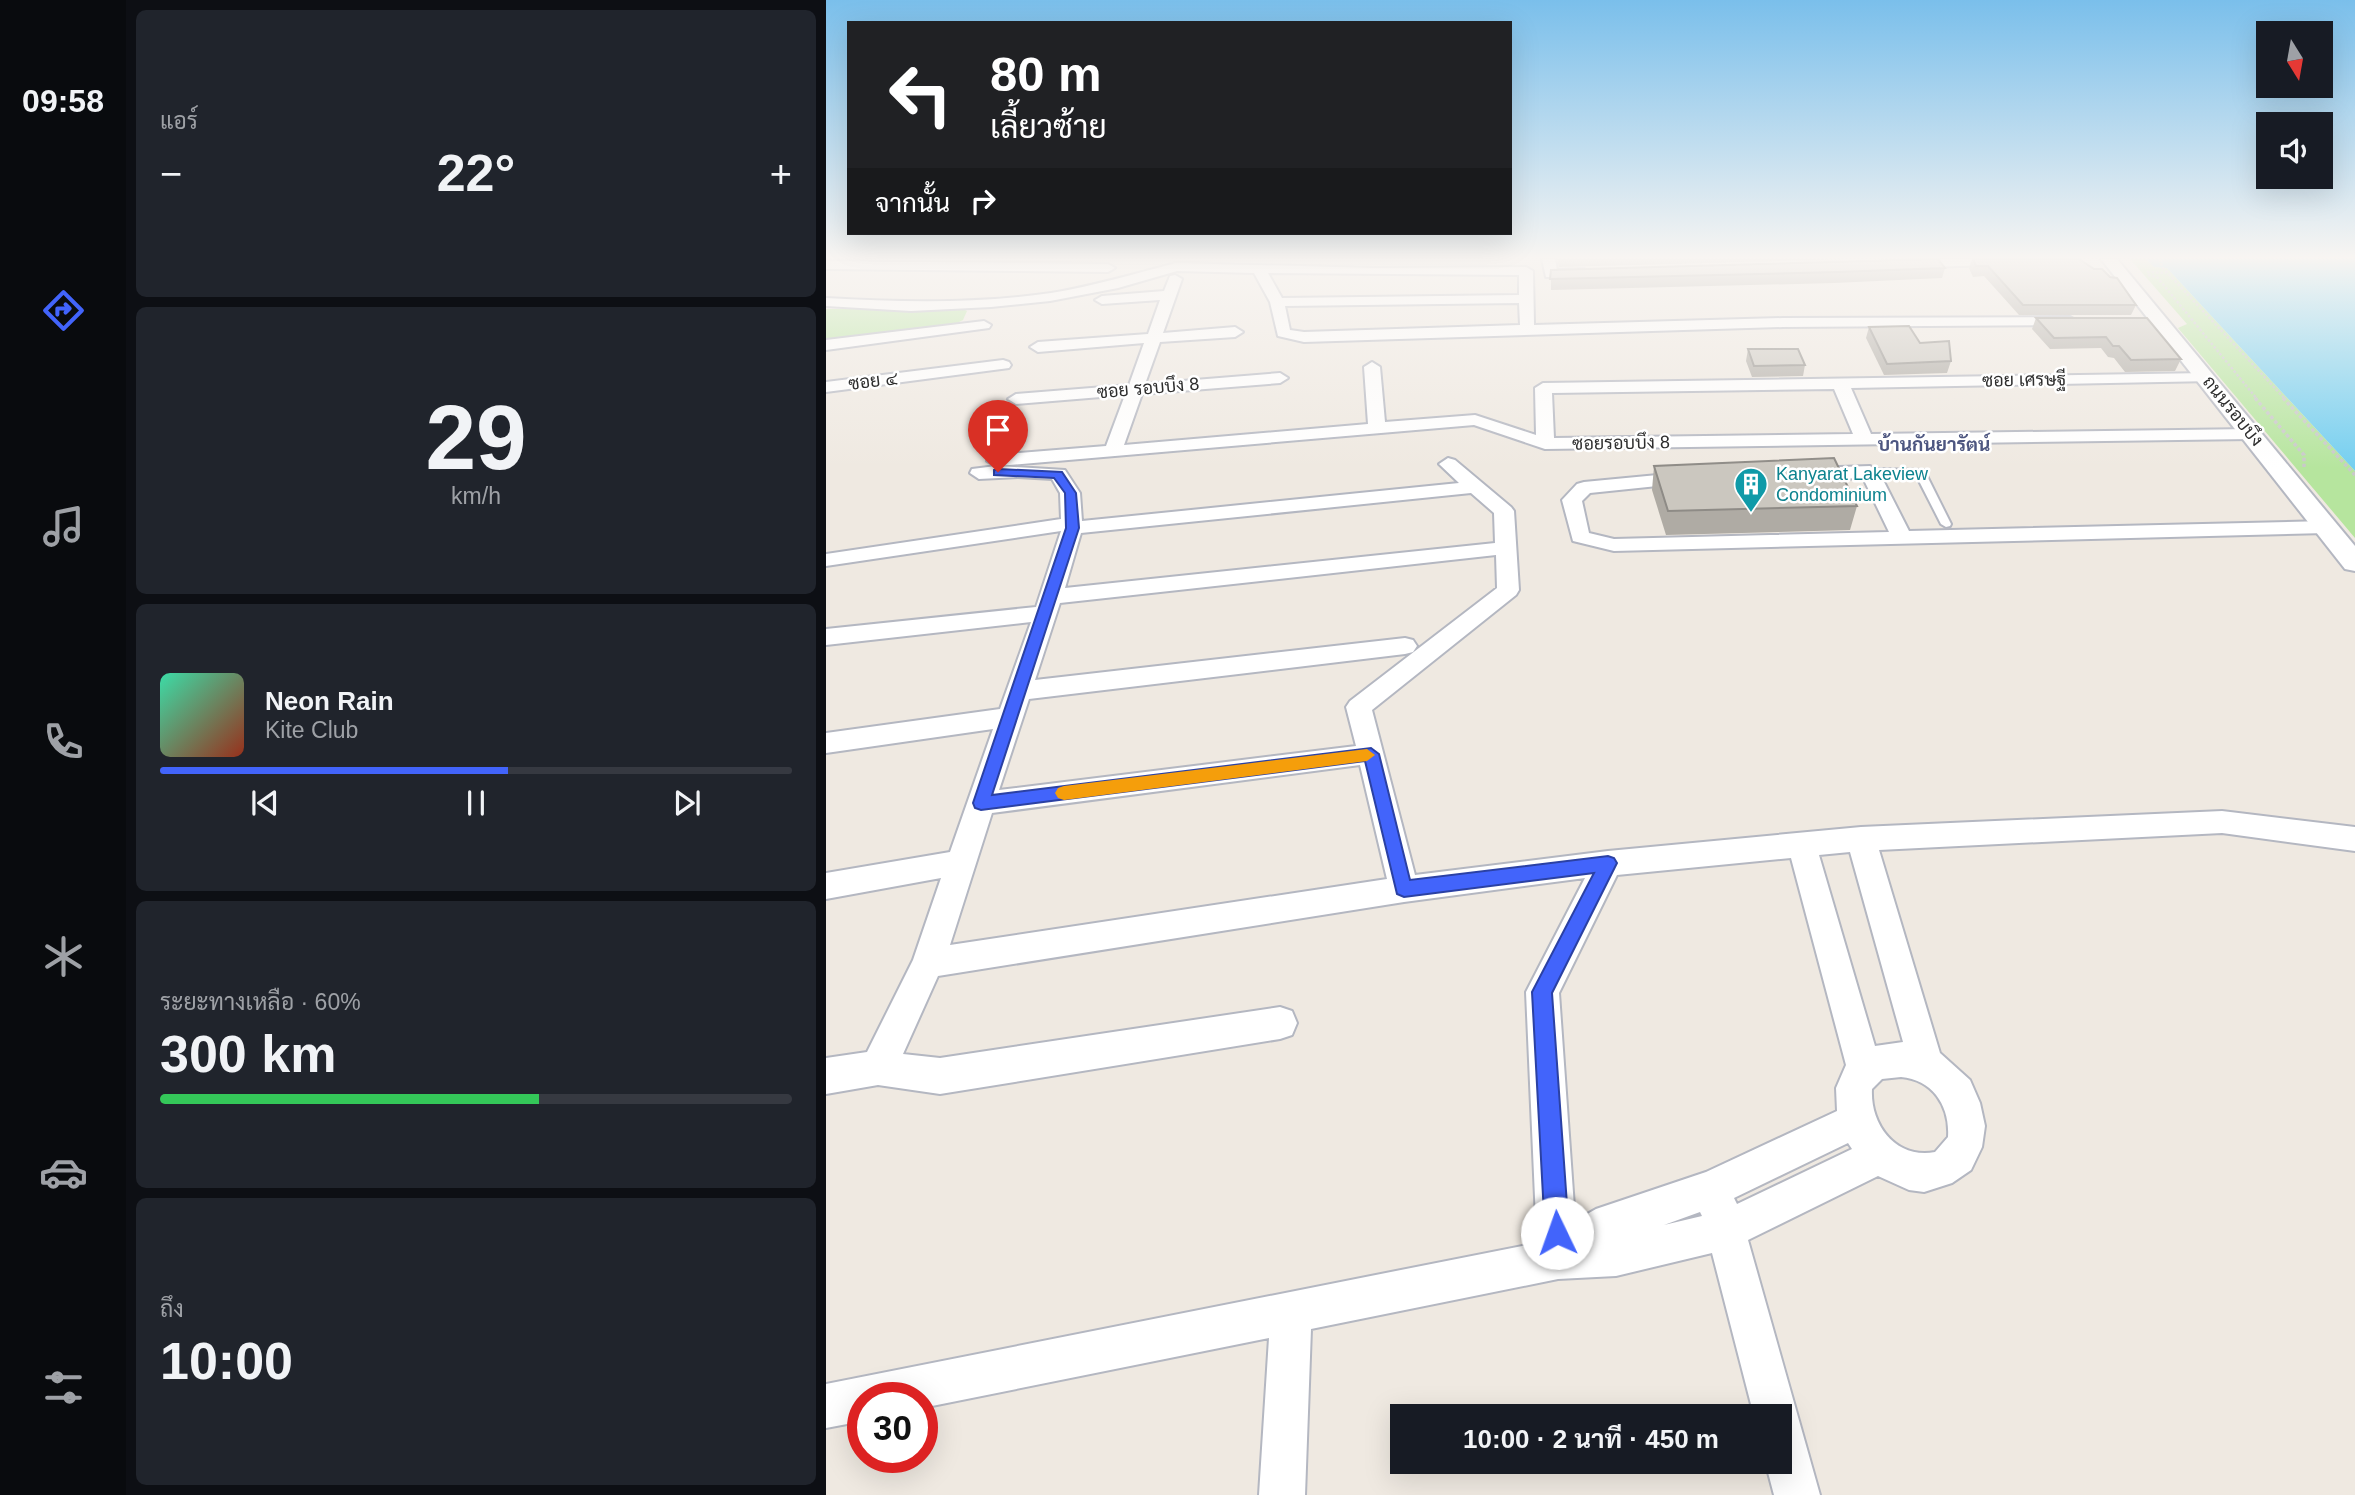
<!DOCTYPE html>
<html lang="th">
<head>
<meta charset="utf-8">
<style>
	:root { --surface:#171b24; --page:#20242c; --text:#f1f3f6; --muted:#9ea1a6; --line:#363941; --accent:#4264fb }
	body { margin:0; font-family:Helvetica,Sarabun,sans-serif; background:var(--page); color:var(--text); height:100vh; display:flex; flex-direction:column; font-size:26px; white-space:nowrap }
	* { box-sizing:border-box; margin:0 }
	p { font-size:23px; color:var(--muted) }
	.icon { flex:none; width:38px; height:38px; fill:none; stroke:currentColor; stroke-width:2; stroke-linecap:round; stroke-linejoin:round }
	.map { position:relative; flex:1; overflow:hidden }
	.drawer { display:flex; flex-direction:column; gap:10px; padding:10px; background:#0d0f14; width:700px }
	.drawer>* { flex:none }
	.guide { position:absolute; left:21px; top:21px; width:665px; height:214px; border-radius:0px; box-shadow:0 7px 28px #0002; background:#202124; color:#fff; overflow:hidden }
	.needle { width:46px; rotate:169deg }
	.controls { position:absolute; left:1430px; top:21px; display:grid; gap:14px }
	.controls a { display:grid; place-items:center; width:77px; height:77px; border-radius:0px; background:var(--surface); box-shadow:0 7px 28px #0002; font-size:35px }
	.speed { position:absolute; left:21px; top:1382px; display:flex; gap:14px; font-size:35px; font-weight:700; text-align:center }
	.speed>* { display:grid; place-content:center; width:91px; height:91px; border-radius:50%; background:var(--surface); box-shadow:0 7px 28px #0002; line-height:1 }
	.speed .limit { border:10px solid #d22; background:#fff; color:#111 }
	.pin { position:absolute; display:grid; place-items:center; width:60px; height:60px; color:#fff; margin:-72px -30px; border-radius:50% 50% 50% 0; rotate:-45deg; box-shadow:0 0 7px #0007 }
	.pin .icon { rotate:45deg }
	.me { position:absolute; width:77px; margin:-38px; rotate:357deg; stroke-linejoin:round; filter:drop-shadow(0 0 5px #0008) }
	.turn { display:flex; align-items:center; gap:24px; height:147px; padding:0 28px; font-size:32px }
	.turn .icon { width:91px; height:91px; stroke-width:2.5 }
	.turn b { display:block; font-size:49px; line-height:60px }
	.then { display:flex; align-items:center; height:66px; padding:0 28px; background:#0003; gap:14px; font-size:26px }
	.big { font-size:52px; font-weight:700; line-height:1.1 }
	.drawer .card { flex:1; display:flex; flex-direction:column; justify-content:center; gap:10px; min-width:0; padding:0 24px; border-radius:10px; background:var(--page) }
	.drawer .dial { align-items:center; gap:0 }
	.dial b { font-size:91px; line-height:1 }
	.song { display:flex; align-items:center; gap:21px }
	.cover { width:84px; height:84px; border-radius:10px; background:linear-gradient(135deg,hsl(160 70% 55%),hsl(10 70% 35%)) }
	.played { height:7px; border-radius:4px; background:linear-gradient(90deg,var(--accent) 55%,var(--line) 55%) }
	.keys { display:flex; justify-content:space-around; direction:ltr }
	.heat { display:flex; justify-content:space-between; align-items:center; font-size:38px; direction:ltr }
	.charge { height:10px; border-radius:5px; background:linear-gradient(90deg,#34c759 60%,var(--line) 0) }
	.trip { position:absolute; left:564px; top:1404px; width:402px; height:70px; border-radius:0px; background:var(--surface); box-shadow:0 7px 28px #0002; font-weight:700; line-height:70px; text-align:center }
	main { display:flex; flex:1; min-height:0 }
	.tabs { display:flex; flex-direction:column; width:126px; justify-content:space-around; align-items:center; background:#090b0e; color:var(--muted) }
	.tabs .icon { width:49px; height:49px }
	.tabs .on { color:var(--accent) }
	.tabs b { font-size:32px; color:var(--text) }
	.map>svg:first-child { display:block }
</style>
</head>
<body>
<main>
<nav class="tabs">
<b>09:58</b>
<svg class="icon on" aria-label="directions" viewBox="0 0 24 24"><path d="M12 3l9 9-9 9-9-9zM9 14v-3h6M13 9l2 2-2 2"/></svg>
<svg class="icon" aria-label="music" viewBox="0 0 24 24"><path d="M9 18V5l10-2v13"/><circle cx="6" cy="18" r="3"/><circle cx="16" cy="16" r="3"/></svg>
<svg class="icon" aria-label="phone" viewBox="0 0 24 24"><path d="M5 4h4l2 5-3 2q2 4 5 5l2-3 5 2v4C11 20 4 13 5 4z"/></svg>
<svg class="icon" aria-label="climate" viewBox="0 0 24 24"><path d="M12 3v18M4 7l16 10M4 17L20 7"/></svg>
<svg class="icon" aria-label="car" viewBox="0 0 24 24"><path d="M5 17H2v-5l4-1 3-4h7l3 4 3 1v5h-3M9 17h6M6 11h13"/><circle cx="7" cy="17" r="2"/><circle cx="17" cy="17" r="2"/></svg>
<svg class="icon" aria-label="filters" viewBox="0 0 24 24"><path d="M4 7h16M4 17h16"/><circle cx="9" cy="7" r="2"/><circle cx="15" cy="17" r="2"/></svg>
</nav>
<section class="drawer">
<div class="card"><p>แอร์</p>
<div class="heat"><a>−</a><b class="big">22°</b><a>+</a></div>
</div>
<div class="card dial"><b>29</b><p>km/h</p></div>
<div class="card">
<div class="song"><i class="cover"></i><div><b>Neon Rain</b><p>Kite Club</p></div></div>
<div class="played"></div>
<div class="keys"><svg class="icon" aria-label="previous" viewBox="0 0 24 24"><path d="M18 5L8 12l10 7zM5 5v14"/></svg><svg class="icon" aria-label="pause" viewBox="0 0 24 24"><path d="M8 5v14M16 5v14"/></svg><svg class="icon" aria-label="next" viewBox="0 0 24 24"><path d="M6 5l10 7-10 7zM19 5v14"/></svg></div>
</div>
<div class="card"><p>ระยะทางเหลือ · 60%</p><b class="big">300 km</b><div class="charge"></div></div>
<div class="card"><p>ถึง</p><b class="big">10:00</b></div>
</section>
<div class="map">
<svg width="1529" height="1495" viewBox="0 0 1529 1495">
	<rect width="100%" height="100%" fill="#efe9e1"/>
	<g fill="#b6e59e">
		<polygon points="1304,259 1320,259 1328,267 1341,268 1529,471 1529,538 1352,328 1361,324"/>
		<polygon points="0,309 137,309 141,311 137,320 129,324 0,339"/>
	</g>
	<polygon fill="#75cff0" points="1320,259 1529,259 1529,471 1341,268 1328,267"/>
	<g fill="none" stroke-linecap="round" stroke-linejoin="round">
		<defs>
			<polygon id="service" points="1044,469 1098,470 1125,524 1124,526 1120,527 1115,524 1090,475 1040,474 1039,472"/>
			<g id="minor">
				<polygon points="716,259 729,259 731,270 758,269 765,273 758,277 720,277"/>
				<polygon points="1119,259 1225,259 1218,263 1080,268 1073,264 1080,260"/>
				<polygon points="0,261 282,264 289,268 282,272 0,269"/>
				<path d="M350,263L549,268L700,267L707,271L708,325L957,318L1244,317L1251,321L1244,325L957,327L478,342L452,336L444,302L428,273L351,271L292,288L224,301L165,307L85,311L0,306V298C75,302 150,304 225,293C268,286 308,274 350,263ZM442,273L693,275V295L456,298ZM693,303L694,325L478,332L464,330L459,306Z"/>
				<path d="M349,275L356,279L337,333L409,327L417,332L409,337L334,342L319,384L454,373L462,378L454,383L316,394L298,445L542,424L538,367L546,362L554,367L559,422L649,415L710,435L709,388L717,383L1381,373L1389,378L1387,381L1025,388L1045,434L1425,429L1434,434L1425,439L719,449L648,425L172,466L239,470L254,493L256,521L633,483L613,464L622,458L629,460L685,507L688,511L693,590L690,595L546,710L589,875L782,851L1035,827L1396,811L1529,827V851L1396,833L1053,850L1114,1053L1144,1080L1154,1103L1159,1126L1156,1147L1145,1170L1126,1183L1098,1192L1083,1190L1052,1176L922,1240L994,1495H948L939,1461H954V1416H928L886,1253L790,1276L732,1279L485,1329L479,1495H433L443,1338L96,1408V1398H37V1421L0,1428V1384L711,1243L700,992L759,878L578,902L112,976L77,1054L114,1058L454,1007L466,1011L471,1023L466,1035L454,1039L114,1094L52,1085L0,1094V1058L41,1052L87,960L115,878L0,899V873L124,852L167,729L0,753V733L174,709L205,622L0,645V629L210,607L235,531L0,566V554L235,519L234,493L226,479L192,477L153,479L144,473L146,469L170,466L161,461L170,455L280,446L299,395L190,404L182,399L190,394L303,385L318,343L212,352L204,347L212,342L322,334L334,300L276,304L269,300L276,296L338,291L344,276ZM1008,389L1027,434L728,438L726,393ZM645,493L668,513L669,543L239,588L255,533ZM670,555L671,588L524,701L520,707L530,746L173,790L203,699L579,654L587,652L591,646L587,640L579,638L209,680L234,603ZM534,765L561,879L124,945L166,813ZM1024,852L1077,1042L1049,1046L993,855ZM965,858L1020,1065L1010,1088L1011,1111L880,1172L770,1209L749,1221L733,993L791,875ZM1075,1077C1107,1080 1124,1106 1122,1137L1109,1152C1070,1159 1044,1125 1046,1089L1056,1079ZM1022,1143L1026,1149L911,1204L908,1198ZM874,1212L876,1216L838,1225Z"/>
				<polygon points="158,321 165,325 163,328 0,350 0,340"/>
				<polygon points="177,360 183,362 185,365 183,368 0,392 0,382"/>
				<polygon points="1044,466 1053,472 1083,531 1500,521 1507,523 1510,527 1507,531 1500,533 788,551 747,541 736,500 751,484 758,482 863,472 872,478 870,482 764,493 756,501 763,533 788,539 1063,532 1037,478 982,480 973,474 982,468"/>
			</g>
			<polygon id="tertiary" points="1275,259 1291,259 1529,546 1529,571 1519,569"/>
		</defs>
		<use href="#service" stroke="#b4b7c1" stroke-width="4"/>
		<use href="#minor" stroke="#b4b7c1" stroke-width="4"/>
		<use href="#tertiary" stroke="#b4b7c1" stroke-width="4"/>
		<g stroke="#c9c9c9" stroke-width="2.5" stroke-dasharray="2.5 2" stroke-linecap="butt">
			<polyline points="1334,259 1336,267 1459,399"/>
			<polyline points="1321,272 1340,273"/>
			<polyline points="1322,275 1331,277 1431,399"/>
		</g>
		<g stroke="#c9c9c9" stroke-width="3.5" stroke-dasharray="3.5 2.5" stroke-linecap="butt">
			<polyline points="1429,398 1478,455 1478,467"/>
			<polyline points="1457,398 1529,475"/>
		</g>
		<use href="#service" fill="#fff" fill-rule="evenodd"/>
		<use href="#minor" fill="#fff" fill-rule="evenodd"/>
		<use href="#tertiary" fill="#fff" fill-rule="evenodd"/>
	</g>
	<g fill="#afaba4">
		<polygon points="731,259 1024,259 733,267"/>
		<polygon points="1146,259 1253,259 1310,305 1305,315 1193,315 1158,276 1147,277 1143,268"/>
		<polygon points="1119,268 1116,278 1008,283 725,290 725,270"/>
		<polygon points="1210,318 1321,318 1355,359 1349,371 1299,372 1288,358 1282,357 1275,348 1224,349 1206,329"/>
		<polygon points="1043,327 1094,343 1125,361 1121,373 1058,375 1040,338"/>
		<polygon points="922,349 979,365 977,376 926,377 920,361"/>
		<polygon points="828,466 1031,506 1024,530 840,535 826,490"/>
	</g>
	<g fill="#cbc7bf" stroke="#8e8b86" stroke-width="2">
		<polygon points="1112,259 1119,268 1011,272 724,279 725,270"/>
		<polygon points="1147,259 1253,259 1268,269 1276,269 1284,277 1291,278 1310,305 1197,305 1162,266 1150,266"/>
		<polygon points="1210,318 1321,318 1355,359 1305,360 1293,346 1287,346 1280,337 1228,338"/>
		<polygon points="1083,326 1094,343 1123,341 1125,361 1061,364 1043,327"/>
		<polygon points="922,349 972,349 979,365 928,366"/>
		<polygon points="1008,458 1031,506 842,511 828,466"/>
	</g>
	<linearGradient id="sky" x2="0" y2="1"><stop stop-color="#7abfeb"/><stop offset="0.55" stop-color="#f8f5f2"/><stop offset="1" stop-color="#f8f5f2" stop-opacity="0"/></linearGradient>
	<rect width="1529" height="468" fill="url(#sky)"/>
	<polygon fill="#4264fb" stroke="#2b41a3" stroke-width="2" points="172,469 236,472 250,493 253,528 166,795 545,748 553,754 584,880 782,856 788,858 791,863 726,993 743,1233 739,1241 731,1244 722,1241 719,1233 706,992 768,873 578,897 571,894 539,761 155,810 149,808 147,803 240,528 239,493 228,478 168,475 168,470"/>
	<polygon fill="#f59e0b" points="541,749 549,755 541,761 238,800 232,798 229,793 232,788 238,786"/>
	<defs>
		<symbol id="building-pin" viewBox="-11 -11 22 30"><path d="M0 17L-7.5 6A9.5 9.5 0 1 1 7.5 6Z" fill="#0f9aa8" stroke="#fff"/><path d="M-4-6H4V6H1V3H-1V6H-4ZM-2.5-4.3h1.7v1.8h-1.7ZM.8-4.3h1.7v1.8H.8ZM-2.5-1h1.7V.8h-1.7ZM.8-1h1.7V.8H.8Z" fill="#fff"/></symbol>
	</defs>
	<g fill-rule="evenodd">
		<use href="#building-pin" x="906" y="465" width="38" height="52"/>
	</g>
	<g text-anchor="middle" stroke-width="5" stroke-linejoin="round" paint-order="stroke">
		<g font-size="18" fill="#2e2e2e" stroke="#fff">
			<text transform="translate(1198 380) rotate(-1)" y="6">ซอย เศรษฐี</text>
			<text transform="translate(47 381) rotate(-7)" y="6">ซอย ๔</text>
			<text transform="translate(322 388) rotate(-5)" y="6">ซอย รอบบึง 8</text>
			<text transform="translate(1407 411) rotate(51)" y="6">ถนนรอบบึง</text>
			<text transform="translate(795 443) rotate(-1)" y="6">ซอยรอบบึง 8</text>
		</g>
		<g font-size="18" fill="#0d838f" stroke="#fff" text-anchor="start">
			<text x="950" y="480">Kanyarat Lakeview<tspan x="950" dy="21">Condominium</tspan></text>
		</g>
		<g font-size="19" font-weight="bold" fill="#4d5680" stroke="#fff">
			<text x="1108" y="451">บ้านกันยารัตน์</text>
		</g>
	</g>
</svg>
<div class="controls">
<a><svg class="needle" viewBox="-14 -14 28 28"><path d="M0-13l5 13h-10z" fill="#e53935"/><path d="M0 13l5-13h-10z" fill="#9ea1a6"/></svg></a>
<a><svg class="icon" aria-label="sound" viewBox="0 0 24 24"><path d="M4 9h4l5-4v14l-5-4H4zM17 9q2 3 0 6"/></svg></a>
</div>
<div class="speed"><div class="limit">30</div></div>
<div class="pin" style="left:172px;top:472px;background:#d93025"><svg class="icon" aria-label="arrive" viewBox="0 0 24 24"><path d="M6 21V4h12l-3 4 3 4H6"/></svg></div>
<svg class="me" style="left:731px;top:1233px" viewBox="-20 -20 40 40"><circle r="19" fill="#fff"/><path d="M0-13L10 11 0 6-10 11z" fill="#4264fb"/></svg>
<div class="trip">10:00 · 2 นาที · 450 m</div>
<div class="guide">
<div class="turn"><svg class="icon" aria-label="left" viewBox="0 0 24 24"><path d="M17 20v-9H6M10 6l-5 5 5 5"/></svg><div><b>80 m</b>เลี้ยวซ้าย</div></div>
<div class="then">จากนั้น<svg class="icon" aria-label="right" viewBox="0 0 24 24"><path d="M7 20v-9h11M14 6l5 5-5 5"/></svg></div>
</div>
</div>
</main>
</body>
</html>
